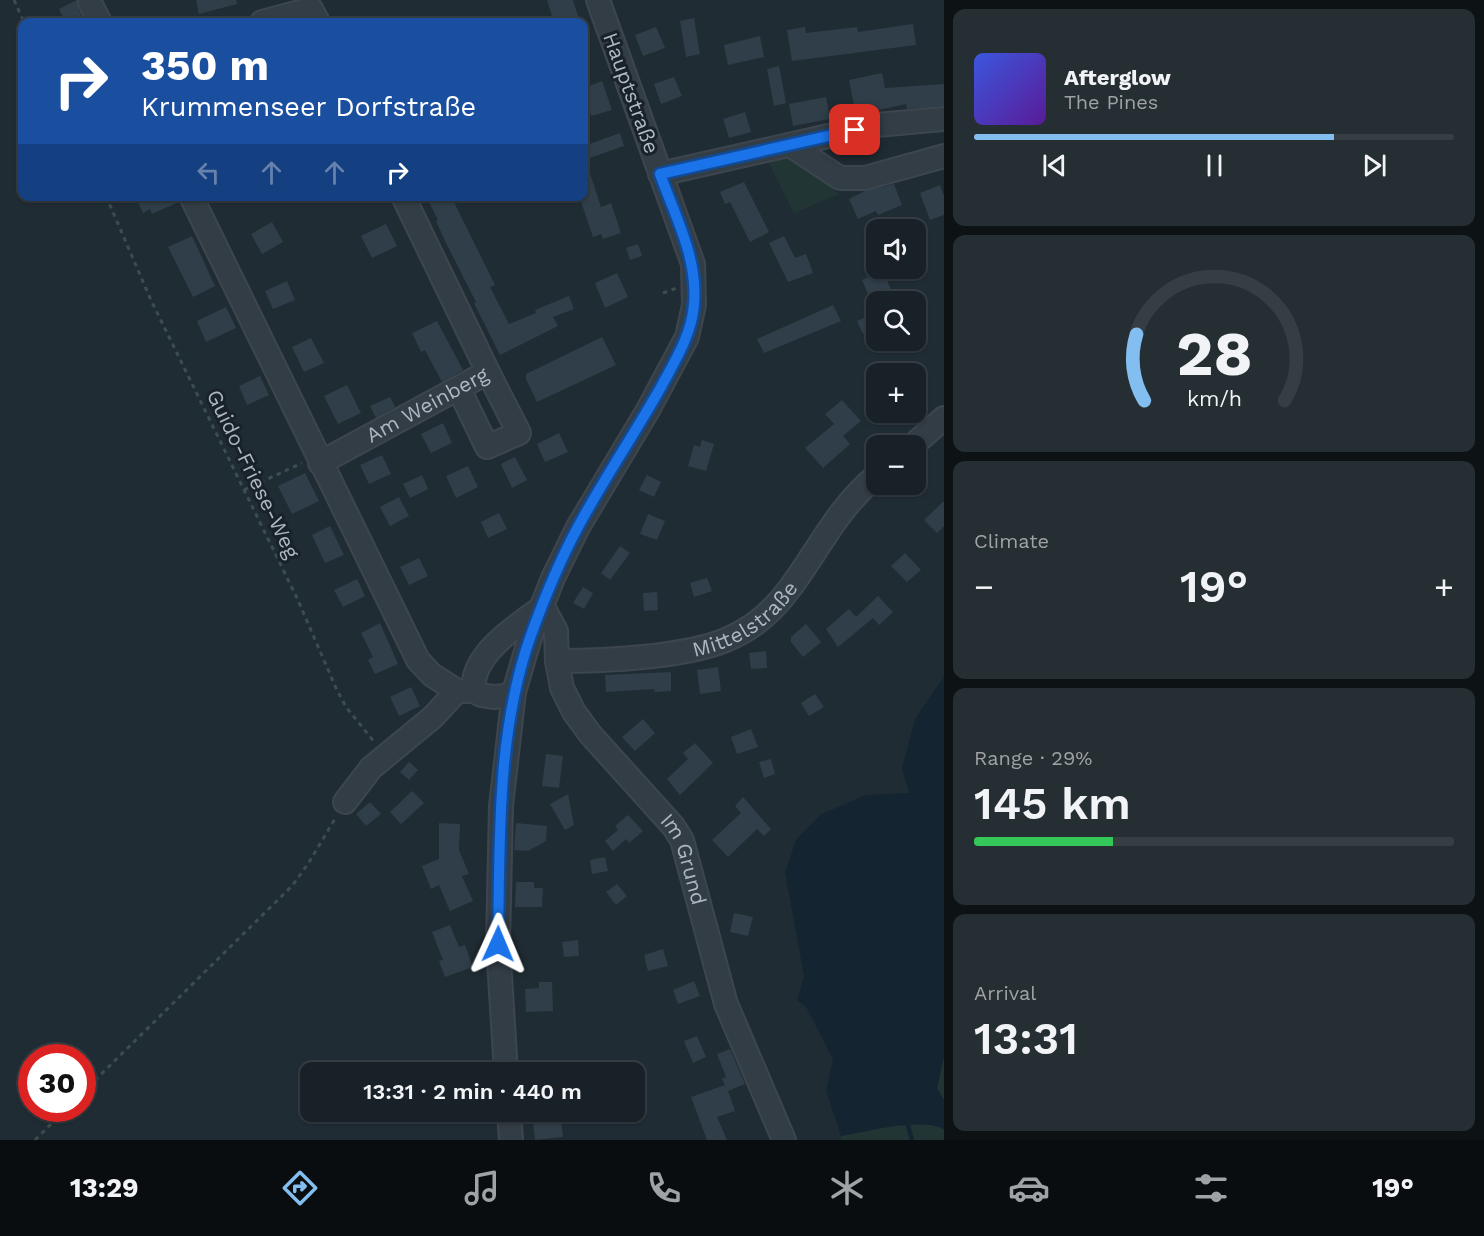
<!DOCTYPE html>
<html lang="en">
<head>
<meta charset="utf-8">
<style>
	:root { --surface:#182127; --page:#252e33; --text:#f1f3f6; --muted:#9fa3a7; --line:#363e44; --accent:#83bef1 }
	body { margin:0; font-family:"Work Sans",sans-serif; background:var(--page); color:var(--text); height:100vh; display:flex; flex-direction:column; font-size:22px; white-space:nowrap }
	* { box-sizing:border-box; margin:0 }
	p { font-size:20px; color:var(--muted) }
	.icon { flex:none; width:33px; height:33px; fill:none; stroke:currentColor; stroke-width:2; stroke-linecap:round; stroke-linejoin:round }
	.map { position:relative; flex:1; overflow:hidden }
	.panel { display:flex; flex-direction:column; gap:9px; padding:9px; background:#0d1215; width:540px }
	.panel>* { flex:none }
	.hud { position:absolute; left:18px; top:18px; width:570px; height:183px; border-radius:12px; box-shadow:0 2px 4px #0004,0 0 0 2px var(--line); background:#1a4fa0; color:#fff; overflow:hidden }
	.tools { position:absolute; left:866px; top:219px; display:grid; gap:12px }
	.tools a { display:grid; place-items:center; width:60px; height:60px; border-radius:12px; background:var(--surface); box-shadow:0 2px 4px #0004,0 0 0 2px var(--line); font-size:30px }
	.speed { position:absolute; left:18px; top:1044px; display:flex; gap:12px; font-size:30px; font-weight:700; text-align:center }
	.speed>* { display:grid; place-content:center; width:78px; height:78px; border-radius:50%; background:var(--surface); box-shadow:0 2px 4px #0004,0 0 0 2px var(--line); line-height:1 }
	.speed .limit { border:9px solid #d22; background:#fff; color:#111 }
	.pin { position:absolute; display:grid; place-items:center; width:51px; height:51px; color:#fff; margin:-26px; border-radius:12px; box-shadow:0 3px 9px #0006 }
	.me { position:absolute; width:66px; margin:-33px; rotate:1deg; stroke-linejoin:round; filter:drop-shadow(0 0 4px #0008) }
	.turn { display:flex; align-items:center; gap:21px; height:126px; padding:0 24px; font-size:27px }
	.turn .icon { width:78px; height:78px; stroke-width:2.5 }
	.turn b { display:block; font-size:42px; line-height:51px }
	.lanes { display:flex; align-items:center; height:57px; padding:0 24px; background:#0003; justify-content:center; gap:30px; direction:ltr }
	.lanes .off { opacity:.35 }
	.big { font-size:45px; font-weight:600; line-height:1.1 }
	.panel .card { flex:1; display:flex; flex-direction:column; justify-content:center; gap:9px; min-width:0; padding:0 21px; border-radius:12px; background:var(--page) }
	.panel .dial { align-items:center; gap:0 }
	.dial svg { height:156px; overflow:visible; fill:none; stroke:var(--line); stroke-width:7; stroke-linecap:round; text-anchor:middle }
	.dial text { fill:var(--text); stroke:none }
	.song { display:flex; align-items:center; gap:18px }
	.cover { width:72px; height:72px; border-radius:9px; background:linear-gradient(135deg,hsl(230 70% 55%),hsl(270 70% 35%)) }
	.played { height:6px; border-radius:3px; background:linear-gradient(90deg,var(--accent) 75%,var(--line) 75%) }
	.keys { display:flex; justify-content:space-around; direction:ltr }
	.heat { display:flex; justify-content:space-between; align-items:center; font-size:33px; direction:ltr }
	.charge { height:9px; border-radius:4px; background:linear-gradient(90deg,#34c759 29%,var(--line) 0) }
	.trip { position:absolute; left:300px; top:1062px; width:345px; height:60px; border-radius:12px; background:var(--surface); box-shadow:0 2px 4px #0004,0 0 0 2px var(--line); font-weight:600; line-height:60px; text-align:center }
	.tab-bar { display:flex; height:96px; justify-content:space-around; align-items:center; background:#0a0d10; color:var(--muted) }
	.tab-bar .icon { width:42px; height:42px }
	.tab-bar .current { color:var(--accent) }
	.tab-bar b { font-size:27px; color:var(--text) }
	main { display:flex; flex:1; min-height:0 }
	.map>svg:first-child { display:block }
</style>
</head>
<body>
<main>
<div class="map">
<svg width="944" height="1140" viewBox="0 0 944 1140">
	<rect width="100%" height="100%" fill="#202c34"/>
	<g fill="#223535">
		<polygon points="798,154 839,194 794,213 768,161"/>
		<polygon points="944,1056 944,1100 937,1088"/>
		<polygon points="933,1124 944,1129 944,1140 841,1140 841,1136 895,1126"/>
	</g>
	<path fill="#152431" d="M944,676V1056L937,1088L944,1100V1129C917,1117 870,1131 841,1136L826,1091L833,1059L806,1007L797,1000L804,976L785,872L796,840L820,815L866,795L909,793L902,768L915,719Z"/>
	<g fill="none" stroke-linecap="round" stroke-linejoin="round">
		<polyline stroke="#152431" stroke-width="4.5" points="907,1122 912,1140"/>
	</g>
	<g fill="#2f3e48">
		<polygon points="77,0 78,9 84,21 80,22 65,22 59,9"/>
		<polygon points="196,0 236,0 237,4 199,14"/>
		<polygon points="547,0 573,0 580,22 554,22"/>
		<polygon points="694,18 700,54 686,57 680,21"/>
		<polygon points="913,24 916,45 792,61 787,30 805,27 806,33 857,27 858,32"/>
		<polygon points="656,27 665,48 643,56 635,35"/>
		<polygon points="760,36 764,57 728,65 724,45"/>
		<polygon points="779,66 786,103 774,106 767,69"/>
		<polygon points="882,73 885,88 944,84 944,106 907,109 906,104 856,115 849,80"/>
		<polygon points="674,77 682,96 661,104 654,84"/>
		<polygon points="602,81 612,110 591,116 584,88"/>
		<polygon points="826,97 830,119 793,126 789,104"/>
		<polygon points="745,112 751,132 729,138 723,119"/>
		<polygon points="620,133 624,146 584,160 584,146"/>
		<polygon points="584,161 586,161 601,207 611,203 621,233 603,239 601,234 593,237 579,196 584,196"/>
		<polygon points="744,182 769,232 750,242 730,202 725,204 720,192"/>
		<polygon points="894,184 902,205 878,215 876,211 858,219 849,199 865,191"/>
		<polygon points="940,185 944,196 944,215 930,220 920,193"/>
		<polygon points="135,196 178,196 179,202 152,214 150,209 143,213"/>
		<polygon points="426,196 451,196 495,285 490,287 509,324 536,313 535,310 569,296 574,309 553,317 558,326 500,355 474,303 476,302 446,243 436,221 438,220"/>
		<polygon points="272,222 283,242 262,254 251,234"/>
		<polygon points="386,224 397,246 372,258 361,236"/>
		<polygon points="192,236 215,286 193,297 168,247"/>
		<polygon points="784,236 795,258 806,254 813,273 788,282 769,243"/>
		<polygon points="638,244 642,256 630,260 626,248"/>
		<polygon points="883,271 891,290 870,299 862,280"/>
		<polygon points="617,273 628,297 605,308 595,283"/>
		<polygon points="287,281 295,300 273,309 265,291"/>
		<polygon points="833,305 841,321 764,353 757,339"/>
		<polygon points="226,307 236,328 206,342 197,321"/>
		<polygon points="871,315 876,329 863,334 857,321"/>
		<polygon points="437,321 463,370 442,382 425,350 421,352 412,333"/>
		<polygon points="602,337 616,365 537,402 526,379 526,374"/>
		<polygon points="311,338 324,363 304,372 292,347"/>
		<polygon points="260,376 269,395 247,405 239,386"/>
		<polygon points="347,385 361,413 338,424 324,396"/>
		<polygon points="390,397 395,407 376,418 370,406"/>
		<polygon points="842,400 861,421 843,436 850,444 823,468 805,448 834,424 825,414"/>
		<polygon points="443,423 452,443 431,453 421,434"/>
		<polygon points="559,433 568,452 545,462 537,444"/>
		<polygon points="702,440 714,444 706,471 688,466 694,445 700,447"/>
		<polygon points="382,455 391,474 369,484 360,465"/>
		<polygon points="515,457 527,480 512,488 501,464"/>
		<polygon points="468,466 478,487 456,498 446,476"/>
		<polygon points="305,473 319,501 292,514 278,486"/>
		<polygon points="422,475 428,489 410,498 403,484"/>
		<polygon points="647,475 661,482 654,497 639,490"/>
		<polygon points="399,497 409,516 390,526 380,507"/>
		<polygon points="944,501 944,526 937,533 924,520"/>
		<polygon points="499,513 507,529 488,538 481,522"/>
		<polygon points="648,514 665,521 657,540 640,534"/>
		<polygon points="330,526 344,555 325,563 312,535"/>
		<polygon points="620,546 630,553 610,580 601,573"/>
		<polygon points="905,553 921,570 907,582 891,566"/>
		<polygon points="419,558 428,576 409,585 400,567"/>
		<polygon points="707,578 712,591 694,597 690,583"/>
		<polygon points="357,579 365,596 343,607 334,590"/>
		<polygon points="583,587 593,593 584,609 573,603"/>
		<polygon points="657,592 658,610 644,611 643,593"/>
		<polygon points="878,596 893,612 879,625 873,618 838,647 826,629 849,609 856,617"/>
		<polygon points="380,623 398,664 375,674 368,660 373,657 361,633"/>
		<polygon points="806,624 821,642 803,657 791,642 791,637"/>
		<polygon points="766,651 767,668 751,669 749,653"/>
		<polygon points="718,667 721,691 700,694 697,670"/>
		<polygon points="671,672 671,691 655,692 654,689 606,692 605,675"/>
		<polygon points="411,687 420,706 399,716 390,697"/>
		<polygon points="815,694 824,707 809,716 801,703"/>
		<polygon points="643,719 655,733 635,751 622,737"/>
		<polygon points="751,729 758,747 737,754 731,737"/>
		<polygon points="695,743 713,763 680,795 667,779 688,759 683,753"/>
		<polygon points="546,754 563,756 559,788 542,786"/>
		<polygon points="771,759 775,774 764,778 759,762"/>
		<polygon points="409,762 418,770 409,780 400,772"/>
		<polygon points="412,791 424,803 401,824 390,812"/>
		<polygon points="568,794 574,825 565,830 550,804"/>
		<polygon points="743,797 771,829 764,836 757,829 728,857 712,840 741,813 735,806"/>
		<polygon points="370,802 381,814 366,826 356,814"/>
		<polygon points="628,815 643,831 629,843 626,839 613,851 605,841 618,830 615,826"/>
		<polygon points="439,823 460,824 459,850 469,874 462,876 473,901 450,911 439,885 431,889 422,866 439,859"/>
		<polygon points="516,823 547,826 546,841 528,851 514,850"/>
		<polygon points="605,857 608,871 592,874 590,860"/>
		<polygon points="516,882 534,882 534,888 543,888 542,907 515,907"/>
		<polygon points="617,884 627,896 616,905 606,892"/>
		<polygon points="734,913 753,917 748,936 730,932"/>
		<polygon points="450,925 459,947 465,945 473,967 445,977 439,961 443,960 432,932"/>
		<polygon points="578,940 579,956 564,957 562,942"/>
		<polygon points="663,949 668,966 648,971 644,955"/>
		<polygon points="694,981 700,996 678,1004 673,990"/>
		<polygon points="539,982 552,982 553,1011 526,1012 525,989 539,988"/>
		<polygon points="697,1036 706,1057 693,1063 684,1041"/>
		<polygon points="730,1049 745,1084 728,1091 735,1111 717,1117 727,1140 707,1140 691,1097 725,1085 722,1079 726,1077 717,1054"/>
		<polygon points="532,1112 560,1112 563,1137 535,1140"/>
	</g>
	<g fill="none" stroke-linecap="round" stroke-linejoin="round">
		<defs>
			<g id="minor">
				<polyline points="90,3 100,22"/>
				<polyline points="262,22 311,9 318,22"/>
				<polyline points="790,145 840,178 865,178 944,156"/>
				<polyline points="660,174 877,125 944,119"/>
				<polyline points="191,196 418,660 432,675 457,691 474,691 481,695 493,697 505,696 514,692"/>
				<polyline points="459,389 487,447 519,433 488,372"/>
				<polyline points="912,446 944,418"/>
				<path id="s1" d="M320,463L488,372L403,196"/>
				<path id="s2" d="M543,607L556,631L557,661L562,688L574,712L590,734L673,826L682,840L726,1004L784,1140"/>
				<path id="s3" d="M557,661C586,661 614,660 643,657C705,651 752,641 790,588C820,548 836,510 876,476"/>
				<path d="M474,691C469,656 517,625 543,607"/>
				<polyline points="345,802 371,768 433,717 457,691"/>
				<polyline points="506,1072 498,944 501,806 514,692 531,634 553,578 578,527 648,410 687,337 694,305 693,264 598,0"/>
				<polyline points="509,1112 511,1140"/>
			</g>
		</defs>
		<use href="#minor" stroke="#3d464f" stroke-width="26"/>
		<g stroke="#3a4e4d" stroke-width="3" stroke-dasharray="4.5 4.5" stroke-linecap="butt">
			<polyline points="14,0 24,22"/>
			<polyline points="106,196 150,298 297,598 336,688 346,707 375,743"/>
			<polyline points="663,293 677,288"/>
			<polyline points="244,490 302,463"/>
			<polyline points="82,1093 292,886 308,864 336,817"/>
			<polyline points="35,1140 67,1108"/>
		</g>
		<use href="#minor" stroke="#333d45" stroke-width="22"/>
	</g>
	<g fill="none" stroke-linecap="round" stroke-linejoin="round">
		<defs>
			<path id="route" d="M498,944C500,841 496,733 531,635C544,599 559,562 578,527C603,480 634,435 661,387C675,361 692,334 694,304C698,258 675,216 660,174L855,130"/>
		</defs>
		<use href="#route" stroke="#114b97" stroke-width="15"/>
		<use href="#route" stroke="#1a73e8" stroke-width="10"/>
	</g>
	<g text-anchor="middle" stroke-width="6" stroke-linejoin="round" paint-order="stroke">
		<g font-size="21" fill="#adb8c2" stroke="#192229">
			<text transform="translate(631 93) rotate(70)" y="7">Hauptstraße</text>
			<text dy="7" stroke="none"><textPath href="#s1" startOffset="122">Am Weinberg</textPath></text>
			<text transform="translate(253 474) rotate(64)" y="7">Guido-Friese-Weg</text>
			<text dy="7" stroke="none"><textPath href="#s3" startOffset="198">Mittelstraße</textPath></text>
			<text dy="7" stroke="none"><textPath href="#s2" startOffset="298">Im Grund</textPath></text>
		</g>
	</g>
</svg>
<div class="tools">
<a><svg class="icon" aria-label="sound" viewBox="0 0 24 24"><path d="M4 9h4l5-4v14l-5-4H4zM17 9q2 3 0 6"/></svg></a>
<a><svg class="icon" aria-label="search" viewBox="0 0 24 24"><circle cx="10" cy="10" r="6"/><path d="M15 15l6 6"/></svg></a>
<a>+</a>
<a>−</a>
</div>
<div class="speed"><div class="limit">30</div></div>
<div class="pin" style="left:855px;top:130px;background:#d93025"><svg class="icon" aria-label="arrive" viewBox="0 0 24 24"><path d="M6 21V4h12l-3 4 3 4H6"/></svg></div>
<svg class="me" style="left:498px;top:944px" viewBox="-20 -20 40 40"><path d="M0-17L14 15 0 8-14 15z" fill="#1a73e8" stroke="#fff" stroke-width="4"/></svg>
<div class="trip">13:31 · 2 min · 440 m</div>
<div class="hud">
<div class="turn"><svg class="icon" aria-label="right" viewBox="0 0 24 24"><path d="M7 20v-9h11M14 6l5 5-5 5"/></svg><div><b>350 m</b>Krummenseer Dorfstraße</div></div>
<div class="lanes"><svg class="icon off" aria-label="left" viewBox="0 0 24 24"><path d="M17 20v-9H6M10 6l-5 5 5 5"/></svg><svg class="icon off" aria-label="ahead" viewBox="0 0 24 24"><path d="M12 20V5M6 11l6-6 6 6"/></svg><svg class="icon off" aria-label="ahead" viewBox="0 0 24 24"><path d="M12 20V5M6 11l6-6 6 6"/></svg><svg class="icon" aria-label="right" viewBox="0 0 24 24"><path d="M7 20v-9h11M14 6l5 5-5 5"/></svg></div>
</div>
</div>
<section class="panel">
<div class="card">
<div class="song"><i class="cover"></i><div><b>Afterglow</b><p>The Pines</p></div></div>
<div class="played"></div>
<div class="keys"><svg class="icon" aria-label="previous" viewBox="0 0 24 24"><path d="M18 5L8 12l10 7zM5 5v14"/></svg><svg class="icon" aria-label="pause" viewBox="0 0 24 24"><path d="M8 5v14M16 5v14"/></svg><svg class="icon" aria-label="next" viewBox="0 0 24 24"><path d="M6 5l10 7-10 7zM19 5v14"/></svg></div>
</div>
<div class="card dial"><svg viewBox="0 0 100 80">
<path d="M14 69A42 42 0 1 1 86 69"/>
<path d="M14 69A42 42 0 0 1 10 35" stroke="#83bef1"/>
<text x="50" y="56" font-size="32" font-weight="700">28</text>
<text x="50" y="72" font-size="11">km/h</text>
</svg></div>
<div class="card"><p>Climate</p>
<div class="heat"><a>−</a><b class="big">19°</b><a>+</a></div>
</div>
<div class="card"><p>Range · 29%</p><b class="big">145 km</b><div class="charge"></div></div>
<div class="card"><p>Arrival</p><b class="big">13:31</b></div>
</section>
</main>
<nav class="tab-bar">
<b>13:29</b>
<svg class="icon current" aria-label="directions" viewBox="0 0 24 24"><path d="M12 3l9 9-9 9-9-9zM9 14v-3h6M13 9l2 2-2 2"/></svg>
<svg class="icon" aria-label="music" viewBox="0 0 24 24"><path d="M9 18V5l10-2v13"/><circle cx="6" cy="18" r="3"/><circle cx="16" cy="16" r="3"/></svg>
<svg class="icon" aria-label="phone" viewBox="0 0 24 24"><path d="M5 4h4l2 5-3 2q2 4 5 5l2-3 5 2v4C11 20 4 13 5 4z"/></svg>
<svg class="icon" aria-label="climate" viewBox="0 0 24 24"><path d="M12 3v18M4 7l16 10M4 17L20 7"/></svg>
<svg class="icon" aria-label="car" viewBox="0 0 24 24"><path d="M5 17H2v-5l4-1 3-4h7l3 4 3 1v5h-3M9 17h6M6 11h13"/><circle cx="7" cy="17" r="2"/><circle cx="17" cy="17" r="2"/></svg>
<svg class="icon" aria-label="filters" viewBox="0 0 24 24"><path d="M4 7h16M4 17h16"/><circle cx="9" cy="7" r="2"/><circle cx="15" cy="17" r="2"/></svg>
<b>19°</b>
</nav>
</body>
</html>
